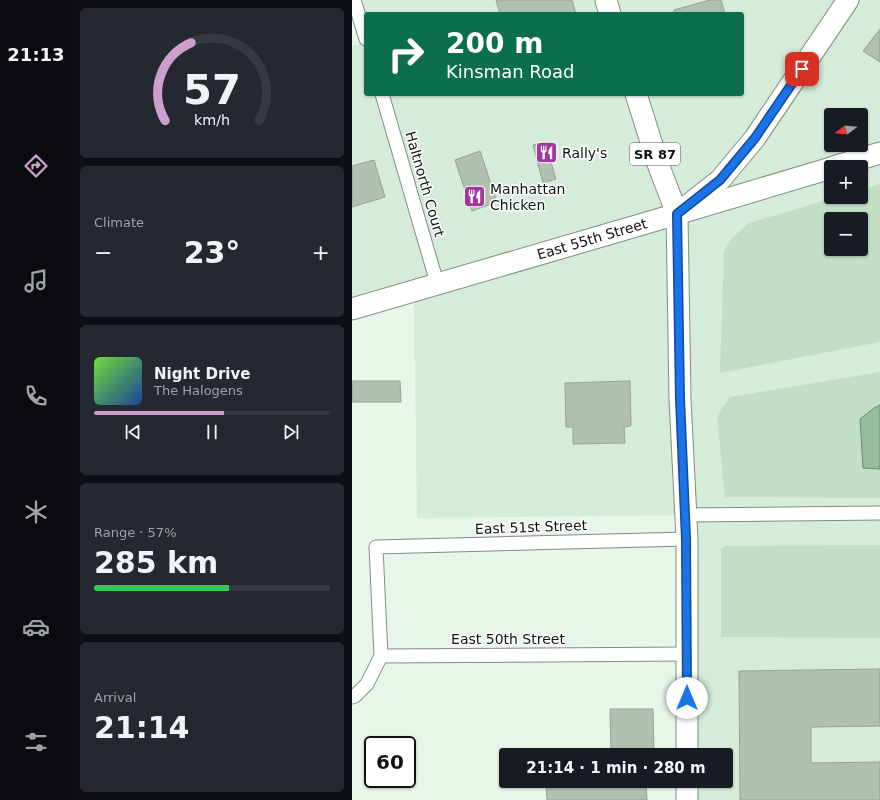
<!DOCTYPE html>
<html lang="en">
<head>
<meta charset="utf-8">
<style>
	:root { --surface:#171b24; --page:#242831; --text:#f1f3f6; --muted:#9ea1a6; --line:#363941; --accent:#cd9fce }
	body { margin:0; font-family:"DejaVu Sans",sans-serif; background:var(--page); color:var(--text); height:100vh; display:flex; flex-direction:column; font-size:15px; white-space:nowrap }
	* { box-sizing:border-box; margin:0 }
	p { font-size:13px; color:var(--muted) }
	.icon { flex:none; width:22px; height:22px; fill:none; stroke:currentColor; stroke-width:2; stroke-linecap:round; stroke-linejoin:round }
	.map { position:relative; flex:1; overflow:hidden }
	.drawer { display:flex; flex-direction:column; gap:8px; padding:8px; background:#0d0f14; width:280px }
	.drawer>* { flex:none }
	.top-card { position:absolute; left:12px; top:12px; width:380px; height:84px; border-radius:4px; box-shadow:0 1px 3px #0004; background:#0b6e4f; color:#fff; overflow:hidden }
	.needle { width:26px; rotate:254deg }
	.tools { position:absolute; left:472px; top:108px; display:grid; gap:8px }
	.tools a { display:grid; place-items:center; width:44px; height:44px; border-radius:4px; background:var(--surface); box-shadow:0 1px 3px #0004; font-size:20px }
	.speed { position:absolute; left:12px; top:736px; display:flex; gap:8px; font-size:20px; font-weight:700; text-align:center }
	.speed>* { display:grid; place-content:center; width:52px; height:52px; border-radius:50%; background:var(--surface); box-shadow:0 1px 3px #0004; line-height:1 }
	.speed .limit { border:2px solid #111; border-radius:6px; background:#fff; color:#111 }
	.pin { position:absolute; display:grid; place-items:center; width:34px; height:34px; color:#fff; margin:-17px; border-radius:8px; box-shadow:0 2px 6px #0006 }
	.me { position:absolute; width:44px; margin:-22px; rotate:0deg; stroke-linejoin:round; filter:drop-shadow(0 0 3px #0008) }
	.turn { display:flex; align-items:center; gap:14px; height:84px; padding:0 16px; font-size:18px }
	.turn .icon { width:52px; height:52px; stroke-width:2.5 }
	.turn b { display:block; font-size:28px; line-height:34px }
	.big { font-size:30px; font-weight:600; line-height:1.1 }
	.drawer .tile { flex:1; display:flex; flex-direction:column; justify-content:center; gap:6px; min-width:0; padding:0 14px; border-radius:6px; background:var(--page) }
	.drawer .dial { align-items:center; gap:0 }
	.dial svg { height:104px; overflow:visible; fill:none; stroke:var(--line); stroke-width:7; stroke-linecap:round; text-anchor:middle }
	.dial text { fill:var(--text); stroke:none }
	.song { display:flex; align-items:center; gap:12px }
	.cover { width:48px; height:48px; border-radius:6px; background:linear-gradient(135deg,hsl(100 70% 55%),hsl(220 70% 35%)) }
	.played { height:4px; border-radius:2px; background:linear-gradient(90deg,var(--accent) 55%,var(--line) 55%) }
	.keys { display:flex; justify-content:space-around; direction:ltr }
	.heat { display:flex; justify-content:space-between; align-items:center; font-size:22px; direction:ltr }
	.charge { height:6px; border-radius:3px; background:linear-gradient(90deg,#34c759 57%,var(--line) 0) }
	.trip { position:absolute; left:147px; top:748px; width:234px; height:40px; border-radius:4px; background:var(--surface); box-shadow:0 1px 3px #0004; font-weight:600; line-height:40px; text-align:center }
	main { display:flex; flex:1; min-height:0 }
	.dock { display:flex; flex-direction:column; width:72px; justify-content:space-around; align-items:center; background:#090b0e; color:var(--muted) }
	.dock .icon { width:28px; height:28px }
	.dock .current { color:var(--accent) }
	.dock b { font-size:18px; color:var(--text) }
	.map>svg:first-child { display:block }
</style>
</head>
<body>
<main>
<nav class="dock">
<b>21:13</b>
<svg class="icon current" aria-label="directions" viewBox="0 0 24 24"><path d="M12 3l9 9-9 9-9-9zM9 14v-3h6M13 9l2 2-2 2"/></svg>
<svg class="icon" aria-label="music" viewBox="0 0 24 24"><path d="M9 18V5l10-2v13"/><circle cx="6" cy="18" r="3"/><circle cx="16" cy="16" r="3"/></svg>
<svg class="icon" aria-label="phone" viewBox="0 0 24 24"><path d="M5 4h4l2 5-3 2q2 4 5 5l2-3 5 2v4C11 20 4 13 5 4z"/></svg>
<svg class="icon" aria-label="climate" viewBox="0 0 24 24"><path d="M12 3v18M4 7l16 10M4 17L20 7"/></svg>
<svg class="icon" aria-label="car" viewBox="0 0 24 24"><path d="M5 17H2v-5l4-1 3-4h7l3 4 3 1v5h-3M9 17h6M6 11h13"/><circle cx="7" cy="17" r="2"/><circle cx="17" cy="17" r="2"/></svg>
<svg class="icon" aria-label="filters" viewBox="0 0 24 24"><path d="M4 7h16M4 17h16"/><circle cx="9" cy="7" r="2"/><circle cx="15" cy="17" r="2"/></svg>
</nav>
<section class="drawer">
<div class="tile dial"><svg viewBox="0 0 100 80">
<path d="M14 69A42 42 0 1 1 86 69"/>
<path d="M14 69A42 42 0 0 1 34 9" stroke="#cd9fce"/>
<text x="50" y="56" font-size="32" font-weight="700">57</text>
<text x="50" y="72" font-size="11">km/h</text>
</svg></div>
<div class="tile"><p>Climate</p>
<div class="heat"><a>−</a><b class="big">23°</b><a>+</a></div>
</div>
<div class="tile">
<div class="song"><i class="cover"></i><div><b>Night Drive</b><p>The Halogens</p></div></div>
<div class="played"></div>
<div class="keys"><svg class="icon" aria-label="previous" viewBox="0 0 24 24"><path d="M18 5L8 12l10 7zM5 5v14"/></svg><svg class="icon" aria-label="pause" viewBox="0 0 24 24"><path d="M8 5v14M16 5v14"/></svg><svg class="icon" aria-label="next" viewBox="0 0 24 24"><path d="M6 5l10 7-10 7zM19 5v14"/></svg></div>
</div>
<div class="tile"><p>Range · 57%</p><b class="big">285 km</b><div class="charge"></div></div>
<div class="tile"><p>Arrival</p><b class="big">21:14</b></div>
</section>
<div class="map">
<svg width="528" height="800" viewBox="0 0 528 800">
	<rect width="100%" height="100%" fill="#e6f6e8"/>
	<path fill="#d5ecd9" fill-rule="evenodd" d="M2,0H528V800H335V781H374V755H335L333,515L65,518L62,291L0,309V46L14,42V94H390V14H14V39ZM479,115H509V145H479ZM479,167H509V197H479ZM479,219H509V249H479Z"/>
	<g fill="#c0dfc5" fill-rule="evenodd">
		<path d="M528,184V342L368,373L372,251L380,238L397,223L485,197H509V190ZM479,219H509V249H479Z"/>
		<polygon points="528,372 528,498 373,497 365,416 378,397"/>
		<polygon points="528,545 528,638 369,637 369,549 373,546"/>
	</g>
	<polygon fill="#94be9b" stroke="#6c8b71" points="528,405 528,469 511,468 508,419 522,408"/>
	<g fill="#b0c0b3" stroke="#94a396">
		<polygon points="144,0 220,0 224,14 148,14"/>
		<polygon points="358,0 369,0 373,14 322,14 322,10"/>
		<polygon points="528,29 528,62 511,51"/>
		<polygon points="193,142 204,179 191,183 181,145"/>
		<polygon points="128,151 145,202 120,211 103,160"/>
		<polygon points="22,160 33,197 0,207 0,166"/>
		<polygon points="0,381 48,381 49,402 0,402"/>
		<polygon points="278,381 279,426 272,427 273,443 221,444 221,427 214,427 213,383"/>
		<polygon points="528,669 528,726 459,727 459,763 528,762 528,800 388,800 387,671"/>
		<polygon points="258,709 301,709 302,755 259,755"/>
		<polygon points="294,783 295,800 195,800 194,784"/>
	</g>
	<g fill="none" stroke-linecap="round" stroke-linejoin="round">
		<defs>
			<g id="street">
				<polyline points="2,0 14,39"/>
				<polyline points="30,94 85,283"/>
				<polyline points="333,515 528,513"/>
				<polyline points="29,656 334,654"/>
				<polyline points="0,697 3,696 15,684 29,656 24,547 335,539"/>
			</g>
			<g id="primary">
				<polyline points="254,0 258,14"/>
				<polyline points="284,94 306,164 325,214 328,399 335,539 335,755"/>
				<polyline points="481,167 528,153"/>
				<polyline points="335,206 368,180 403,138 496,0"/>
				<path id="s1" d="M0,309L325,214L479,168"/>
				<polyline points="335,781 335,800"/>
			</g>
		</defs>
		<use href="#street" stroke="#808e82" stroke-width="15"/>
		<use href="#primary" stroke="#808e82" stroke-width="23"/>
		<use href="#street" stroke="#fff" stroke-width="13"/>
		<use href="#primary" stroke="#fff" stroke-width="21"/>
	</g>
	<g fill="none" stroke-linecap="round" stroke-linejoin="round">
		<defs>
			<polyline id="route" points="335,698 334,539 328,399 325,214 368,180 403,138 450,69"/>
		</defs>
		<use href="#route" stroke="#114b97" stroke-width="10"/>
		<use href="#route" stroke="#1a73e8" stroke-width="7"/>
	</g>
	<defs>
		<symbol id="restaurant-square" viewBox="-11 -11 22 22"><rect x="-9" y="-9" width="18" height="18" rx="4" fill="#a0399c" stroke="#fff"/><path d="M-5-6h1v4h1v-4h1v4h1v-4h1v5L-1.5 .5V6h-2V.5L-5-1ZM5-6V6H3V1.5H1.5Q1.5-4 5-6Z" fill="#fff"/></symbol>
	</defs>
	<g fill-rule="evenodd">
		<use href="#restaurant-square" x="182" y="140" width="25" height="25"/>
		<use href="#restaurant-square" x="110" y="184" width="25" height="25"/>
	</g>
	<g text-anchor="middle" stroke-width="3" stroke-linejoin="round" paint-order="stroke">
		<rect fill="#fff" stroke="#565a57" stroke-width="1" x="278" y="143" width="50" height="22" rx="3"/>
		<g font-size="13" font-weight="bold" fill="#0e130f">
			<text x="303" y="159">SR 87</text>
		</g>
		<g font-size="14" fill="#0e130f" stroke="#fff" text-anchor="start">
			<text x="210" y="158">Rally's</text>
			<text x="138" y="194">Manhattan<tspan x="138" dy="16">Chicken</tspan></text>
		</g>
		<g font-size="14" fill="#0e130f" stroke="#fff">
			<text transform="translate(73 184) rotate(74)" y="5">Haltnorth Court</text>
			<text dy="5" stroke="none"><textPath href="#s1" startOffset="250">East 55th Street</textPath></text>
			<text transform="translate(179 527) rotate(-2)" y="5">East 51st Street</text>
			<text x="156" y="644">East 50th Street</text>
		</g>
	</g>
</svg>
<div class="tools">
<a><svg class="needle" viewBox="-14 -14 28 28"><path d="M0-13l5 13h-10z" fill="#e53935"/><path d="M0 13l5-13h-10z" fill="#9ea1a6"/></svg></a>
<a>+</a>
<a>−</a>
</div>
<div class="speed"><div class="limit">60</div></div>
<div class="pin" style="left:450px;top:69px;background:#d93025"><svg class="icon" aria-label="arrive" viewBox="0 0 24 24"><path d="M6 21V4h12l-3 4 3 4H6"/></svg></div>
<svg class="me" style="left:335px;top:698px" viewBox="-20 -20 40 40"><circle r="19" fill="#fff"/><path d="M0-13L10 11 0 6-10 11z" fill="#1a73e8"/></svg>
<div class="trip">21:14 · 1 min · 280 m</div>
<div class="top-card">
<div class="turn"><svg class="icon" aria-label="right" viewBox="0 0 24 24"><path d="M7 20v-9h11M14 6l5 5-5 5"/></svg><div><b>200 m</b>Kinsman Road</div></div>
</div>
</div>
</main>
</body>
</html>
